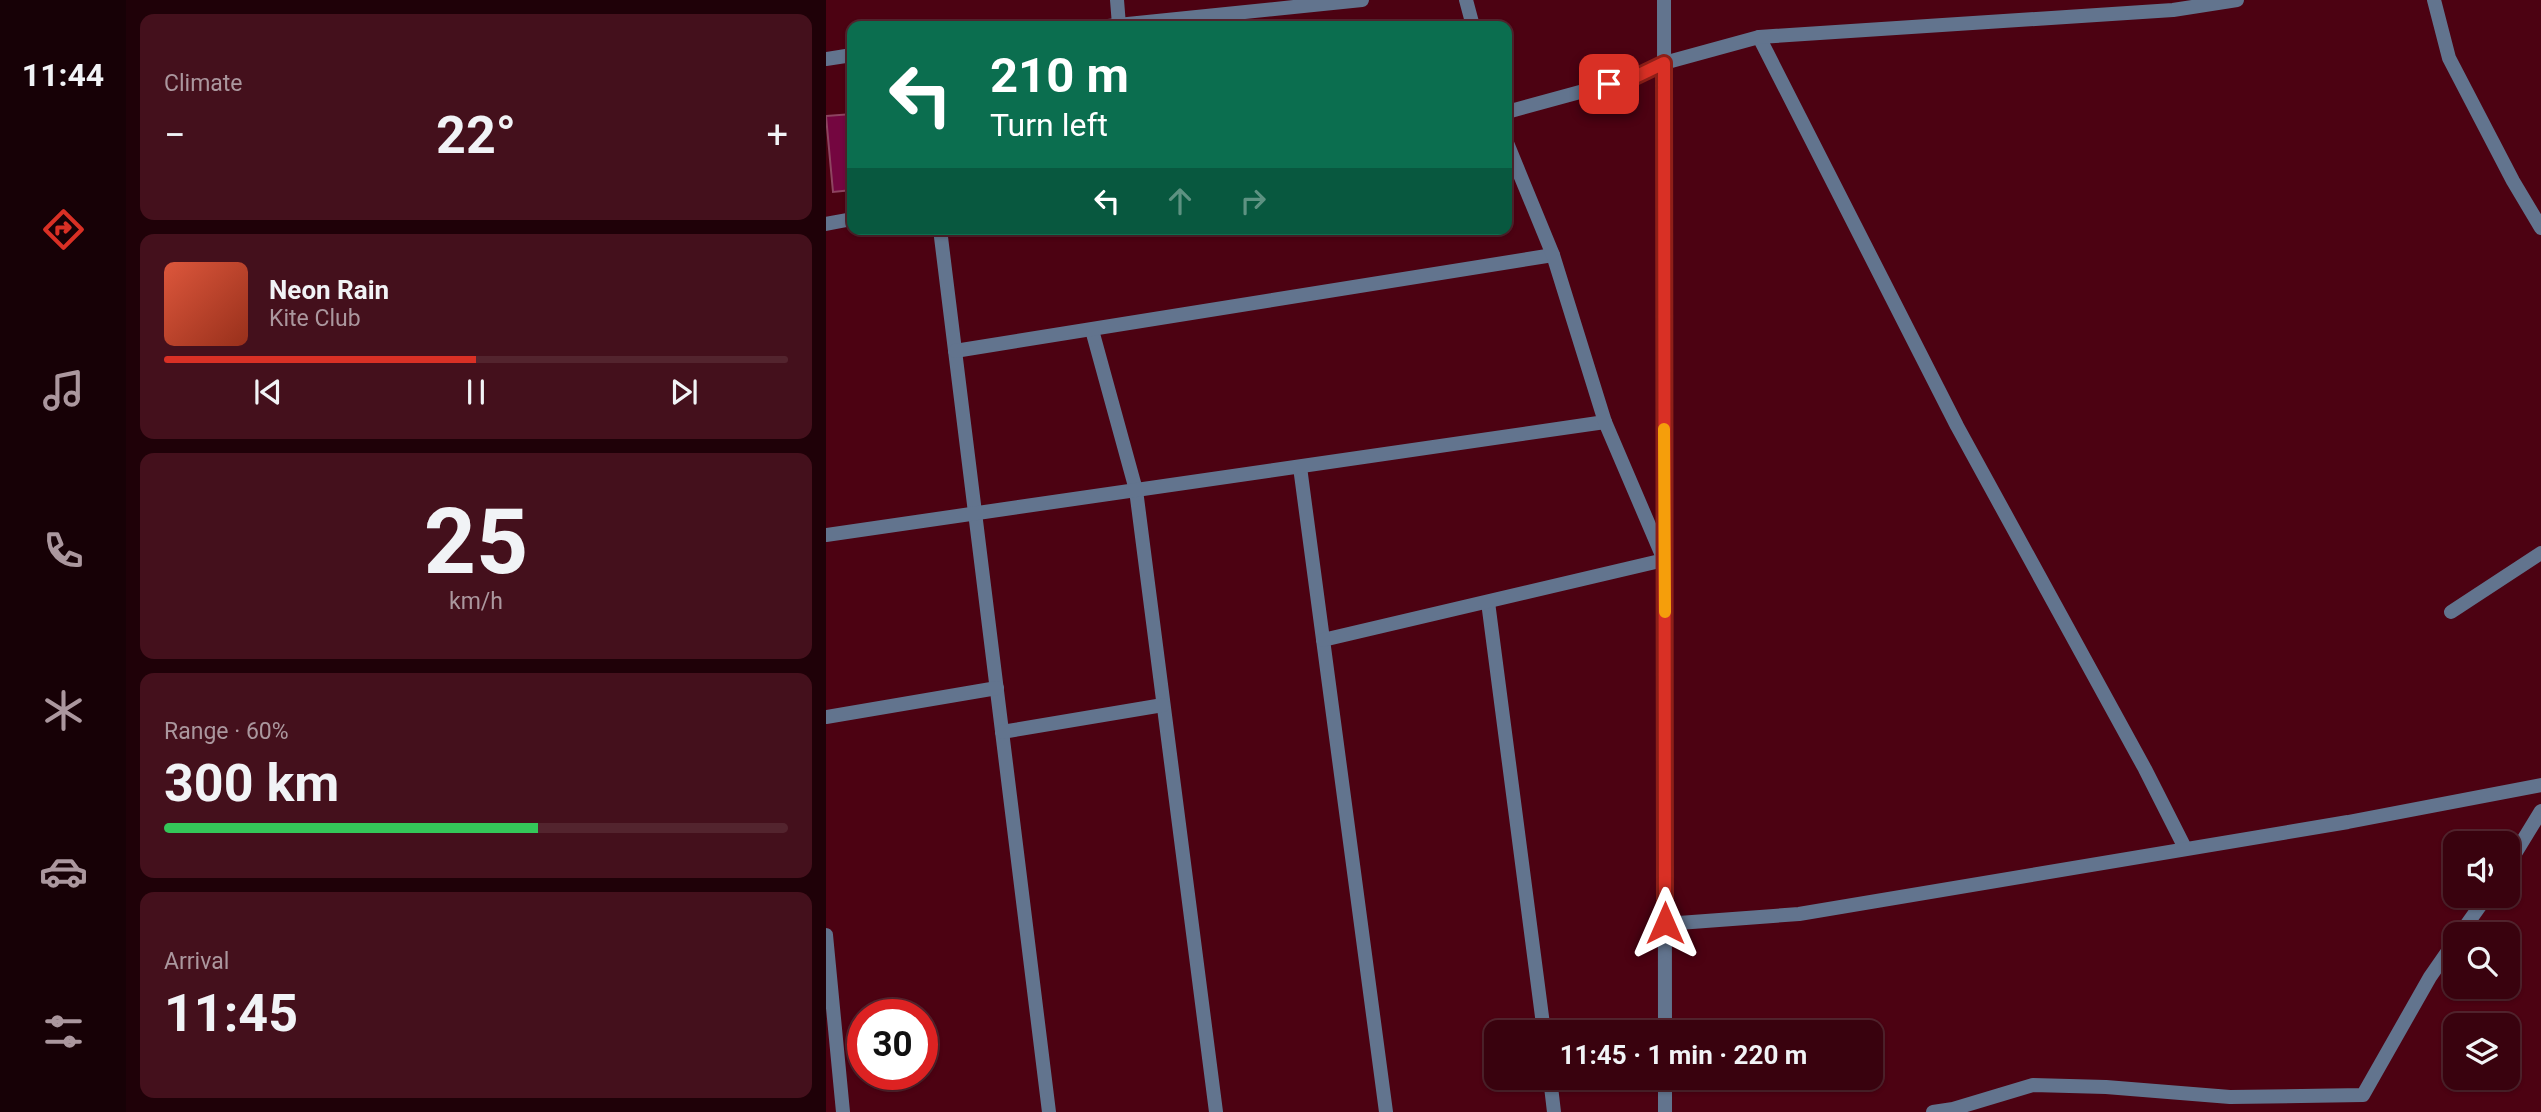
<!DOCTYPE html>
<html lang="en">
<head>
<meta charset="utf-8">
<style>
	:root { --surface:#39020e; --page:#44101c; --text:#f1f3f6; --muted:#ab979e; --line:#53242e; --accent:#d93025 }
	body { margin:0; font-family:Roboto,sans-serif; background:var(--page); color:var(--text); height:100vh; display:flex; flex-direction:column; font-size:26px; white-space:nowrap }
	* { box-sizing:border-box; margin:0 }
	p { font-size:23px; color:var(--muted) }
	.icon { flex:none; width:38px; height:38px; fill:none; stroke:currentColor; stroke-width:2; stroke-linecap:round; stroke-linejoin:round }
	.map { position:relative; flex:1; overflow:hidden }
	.side { display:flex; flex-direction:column; gap:14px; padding:14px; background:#1f0108; width:700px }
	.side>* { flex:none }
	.banner { position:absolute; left:21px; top:21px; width:665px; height:214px; border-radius:14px; box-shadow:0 2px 5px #0004,0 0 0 2px var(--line); background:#0b6e4f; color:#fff; overflow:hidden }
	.buttons { position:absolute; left:1617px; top:831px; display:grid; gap:14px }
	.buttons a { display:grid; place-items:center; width:77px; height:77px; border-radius:14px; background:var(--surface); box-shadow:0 2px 5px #0004,0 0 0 2px var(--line); font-size:35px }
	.speed { position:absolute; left:21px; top:999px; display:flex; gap:14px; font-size:35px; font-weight:700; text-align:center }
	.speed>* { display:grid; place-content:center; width:91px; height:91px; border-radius:50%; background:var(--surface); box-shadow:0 2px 5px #0004,0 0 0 2px var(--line); line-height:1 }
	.speed .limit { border:10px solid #d22; background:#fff; color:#111 }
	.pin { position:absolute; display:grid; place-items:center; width:60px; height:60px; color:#fff; margin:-30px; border-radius:14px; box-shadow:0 4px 10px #0006 }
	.me { position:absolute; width:77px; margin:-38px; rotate:0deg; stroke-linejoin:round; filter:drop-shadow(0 0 5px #0008) }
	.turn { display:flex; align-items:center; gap:24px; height:147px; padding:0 28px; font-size:32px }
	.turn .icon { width:91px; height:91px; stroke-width:2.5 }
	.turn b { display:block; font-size:49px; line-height:60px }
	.lanes { display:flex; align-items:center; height:66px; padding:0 28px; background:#0003; justify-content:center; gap:35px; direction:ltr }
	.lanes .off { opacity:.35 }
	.big { font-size:52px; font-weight:700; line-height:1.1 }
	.side .widget { flex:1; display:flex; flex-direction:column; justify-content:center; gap:10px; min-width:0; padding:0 24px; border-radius:14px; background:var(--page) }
	.side .dial { align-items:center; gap:0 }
	.dial b { font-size:91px; line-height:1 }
	.song { display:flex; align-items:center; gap:21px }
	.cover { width:84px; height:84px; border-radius:10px; background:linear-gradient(135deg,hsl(10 70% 55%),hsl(10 70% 35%)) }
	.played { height:7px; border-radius:4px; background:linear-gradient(90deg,var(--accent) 50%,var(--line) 50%) }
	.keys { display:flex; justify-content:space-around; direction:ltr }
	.heat { display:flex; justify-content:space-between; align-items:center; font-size:38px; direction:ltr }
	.charge { height:10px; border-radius:5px; background:linear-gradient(90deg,#34c759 60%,var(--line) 0) }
	.trip { position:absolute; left:658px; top:1020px; width:399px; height:70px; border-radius:14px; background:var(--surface); box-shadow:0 2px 5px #0004,0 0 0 2px var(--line); font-weight:700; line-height:70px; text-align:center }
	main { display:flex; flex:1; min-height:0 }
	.tab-bar { display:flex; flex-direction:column; width:126px; justify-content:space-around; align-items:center; background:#170106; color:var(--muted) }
	.tab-bar .icon { width:49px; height:49px }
	.tab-bar .current { color:var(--accent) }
	.tab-bar b { font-size:32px; color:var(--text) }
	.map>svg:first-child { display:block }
</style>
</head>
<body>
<main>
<nav class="tab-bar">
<b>11:44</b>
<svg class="icon current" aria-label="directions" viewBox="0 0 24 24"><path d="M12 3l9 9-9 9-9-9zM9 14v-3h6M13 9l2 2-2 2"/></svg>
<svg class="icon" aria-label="music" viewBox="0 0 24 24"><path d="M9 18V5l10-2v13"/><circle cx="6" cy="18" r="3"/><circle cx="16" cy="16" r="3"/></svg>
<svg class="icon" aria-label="phone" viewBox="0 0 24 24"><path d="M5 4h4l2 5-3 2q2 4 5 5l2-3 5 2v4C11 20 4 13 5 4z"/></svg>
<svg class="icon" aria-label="climate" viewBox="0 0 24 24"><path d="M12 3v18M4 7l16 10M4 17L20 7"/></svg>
<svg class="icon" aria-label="car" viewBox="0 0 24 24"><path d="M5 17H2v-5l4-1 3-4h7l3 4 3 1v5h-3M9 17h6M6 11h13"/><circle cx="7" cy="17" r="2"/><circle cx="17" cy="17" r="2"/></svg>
<svg class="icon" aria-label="filters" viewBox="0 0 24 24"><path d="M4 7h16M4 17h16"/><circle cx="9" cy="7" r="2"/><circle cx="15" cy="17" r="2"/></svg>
</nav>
<section class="side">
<div class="widget"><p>Climate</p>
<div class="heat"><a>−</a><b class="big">22°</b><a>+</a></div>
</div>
<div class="widget">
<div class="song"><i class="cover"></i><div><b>Neon Rain</b><p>Kite Club</p></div></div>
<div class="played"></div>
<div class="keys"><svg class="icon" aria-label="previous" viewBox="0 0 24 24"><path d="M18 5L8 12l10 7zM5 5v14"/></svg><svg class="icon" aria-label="pause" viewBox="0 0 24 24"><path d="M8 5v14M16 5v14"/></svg><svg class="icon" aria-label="next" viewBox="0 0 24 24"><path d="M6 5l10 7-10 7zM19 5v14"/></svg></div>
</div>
<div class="widget dial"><b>25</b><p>km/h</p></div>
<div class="widget"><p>Range · 60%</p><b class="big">300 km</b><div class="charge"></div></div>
<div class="widget"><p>Arrival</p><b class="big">11:45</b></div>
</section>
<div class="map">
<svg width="1715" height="1112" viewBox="0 0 1715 1112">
	<rect width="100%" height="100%" fill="#4c0212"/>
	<polygon fill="#740640" stroke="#8d4460" stroke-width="2" points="26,114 26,190 7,192 0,116"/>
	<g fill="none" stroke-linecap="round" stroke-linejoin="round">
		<g stroke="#62748e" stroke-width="14">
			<polyline points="291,0 293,25"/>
			<polyline points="640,0 647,26"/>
			<polyline points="838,0 839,1032"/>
			<polyline points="1608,0 1623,58 1687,181 1715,228"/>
			<polyline points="282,26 536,0"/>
			<polyline points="933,37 1131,426 1319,769 1359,848"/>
			<polyline points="0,59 26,55"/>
			<polyline points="681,112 809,77 838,63 933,37 1347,10 1411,0"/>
			<polyline points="0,224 26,219"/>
			<polyline points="114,229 223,1112"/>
			<polyline points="266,330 310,490 390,1112"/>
			<polyline points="129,351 727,255"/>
			<polyline points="474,467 560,1112"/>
			<polyline points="0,535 779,422"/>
			<polyline points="662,602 718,1032"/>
			<polyline points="1625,612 1715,553"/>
			<polyline points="497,640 838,560 779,422 727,255 681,143"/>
			<polyline points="0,717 171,688"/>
			<polyline points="176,732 337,705"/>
			<polyline points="1682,865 1715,811"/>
			<polyline points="839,924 973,914 1522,822 1715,785"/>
			<polyline points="1634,934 1661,896"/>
			<polyline points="0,935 17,1112"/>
			<polyline points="724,1078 728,1112"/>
			<polyline points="839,1078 839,1112"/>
			<polyline points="1107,1112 1127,1109 1207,1085 1280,1087 1404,1097 1537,1095 1604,977 1629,941"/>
		</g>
	</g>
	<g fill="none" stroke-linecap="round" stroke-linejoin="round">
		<defs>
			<polyline id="route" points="783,84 809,77 838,63 839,923"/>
		</defs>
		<use href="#route" stroke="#8d1f18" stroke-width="18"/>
		<use href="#route" stroke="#d93025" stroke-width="12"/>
		<polyline stroke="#f59e0b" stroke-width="12" points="838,429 839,612"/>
	</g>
</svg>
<div class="buttons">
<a><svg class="icon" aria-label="sound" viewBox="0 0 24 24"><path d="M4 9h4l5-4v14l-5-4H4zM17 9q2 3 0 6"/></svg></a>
<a><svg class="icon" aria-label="search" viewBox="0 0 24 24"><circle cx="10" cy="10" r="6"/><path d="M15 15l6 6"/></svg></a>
<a><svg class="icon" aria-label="layers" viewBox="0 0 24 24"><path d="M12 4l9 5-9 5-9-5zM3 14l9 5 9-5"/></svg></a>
</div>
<div class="speed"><div class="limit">30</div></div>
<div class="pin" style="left:783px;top:84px;background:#d93025"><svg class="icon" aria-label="arrive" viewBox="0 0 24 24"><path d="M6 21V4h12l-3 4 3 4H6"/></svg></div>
<svg class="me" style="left:839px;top:923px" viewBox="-20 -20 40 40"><path d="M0-17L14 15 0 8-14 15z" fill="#d93025" stroke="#fff" stroke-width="4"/></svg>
<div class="trip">11:45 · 1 min · 220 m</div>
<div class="banner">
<div class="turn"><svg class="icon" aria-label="left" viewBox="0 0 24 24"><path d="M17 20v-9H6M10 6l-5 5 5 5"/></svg><div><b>210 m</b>Turn left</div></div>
<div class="lanes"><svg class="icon" aria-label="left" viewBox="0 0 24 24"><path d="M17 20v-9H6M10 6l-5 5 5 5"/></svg><svg class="icon off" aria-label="ahead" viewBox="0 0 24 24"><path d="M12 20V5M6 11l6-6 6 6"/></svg><svg class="icon off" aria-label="right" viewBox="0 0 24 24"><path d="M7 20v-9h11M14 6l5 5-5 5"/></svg></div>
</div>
</div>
</main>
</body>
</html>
